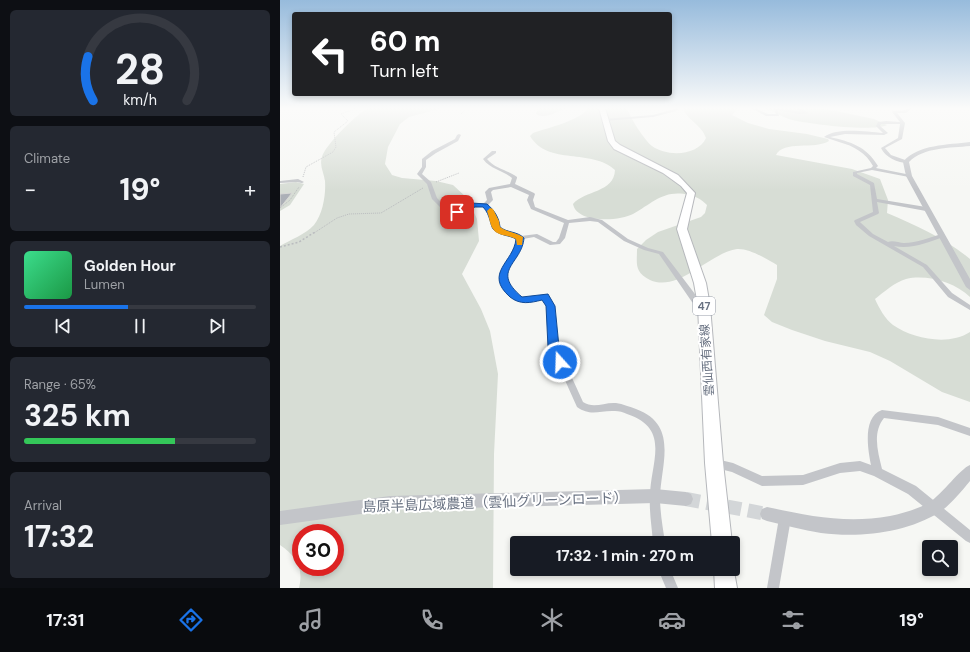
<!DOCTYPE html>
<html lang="en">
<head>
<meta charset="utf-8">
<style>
	:root { --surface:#171b24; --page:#242831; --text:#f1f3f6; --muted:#9ea1a6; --line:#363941; --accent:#1a73e8 }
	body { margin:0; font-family:"DM Sans","Noto Sans JP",sans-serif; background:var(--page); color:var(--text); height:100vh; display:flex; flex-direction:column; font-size:15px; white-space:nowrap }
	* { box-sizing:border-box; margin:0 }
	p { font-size:13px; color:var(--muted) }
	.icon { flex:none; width:22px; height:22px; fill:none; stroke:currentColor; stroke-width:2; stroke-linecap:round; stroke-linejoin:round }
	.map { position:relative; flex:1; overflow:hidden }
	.sheet { display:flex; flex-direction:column; gap:10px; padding:10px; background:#0d0f14; width:280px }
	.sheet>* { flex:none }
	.hud { position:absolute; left:12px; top:12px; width:380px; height:84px; border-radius:4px; box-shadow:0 2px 6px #0003; background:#202124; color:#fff; overflow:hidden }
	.fabs { position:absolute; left:642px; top:540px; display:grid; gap:8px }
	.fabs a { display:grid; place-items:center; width:36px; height:36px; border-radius:4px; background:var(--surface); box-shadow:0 2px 6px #0003; font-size:20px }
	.speed { position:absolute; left:12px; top:524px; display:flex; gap:8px; font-size:20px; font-weight:700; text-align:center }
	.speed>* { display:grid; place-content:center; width:52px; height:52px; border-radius:50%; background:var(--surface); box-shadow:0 2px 6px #0003; line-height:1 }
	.speed .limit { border:6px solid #d22; background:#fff; color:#111 }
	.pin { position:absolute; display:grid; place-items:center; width:34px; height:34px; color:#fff; margin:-17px; border-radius:8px; box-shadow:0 2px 6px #0006 }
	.me { position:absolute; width:44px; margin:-22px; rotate:340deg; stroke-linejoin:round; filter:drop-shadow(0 0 3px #0008) }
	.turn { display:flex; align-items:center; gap:14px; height:84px; padding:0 12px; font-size:18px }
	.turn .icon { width:52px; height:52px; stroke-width:2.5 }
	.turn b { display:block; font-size:28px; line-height:34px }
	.big { font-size:30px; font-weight:700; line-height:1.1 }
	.sheet .widget { flex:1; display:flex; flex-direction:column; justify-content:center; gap:6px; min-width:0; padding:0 14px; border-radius:6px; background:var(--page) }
	.sheet .dial { align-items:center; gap:0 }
	.dial svg { height:104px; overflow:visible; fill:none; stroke:var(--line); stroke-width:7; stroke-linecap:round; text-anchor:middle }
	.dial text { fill:var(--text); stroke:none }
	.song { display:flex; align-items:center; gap:12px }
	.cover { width:48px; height:48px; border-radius:6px; background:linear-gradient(135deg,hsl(150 70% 55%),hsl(140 70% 35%)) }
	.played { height:4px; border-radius:2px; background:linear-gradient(90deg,var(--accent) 45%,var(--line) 45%) }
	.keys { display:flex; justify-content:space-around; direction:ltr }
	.heat { display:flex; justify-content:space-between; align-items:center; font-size:22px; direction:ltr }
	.charge { height:6px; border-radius:3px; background:linear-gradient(90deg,#34c759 65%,var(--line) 0) }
	.trip { position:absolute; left:230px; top:536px; width:230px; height:40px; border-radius:4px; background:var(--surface); box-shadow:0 2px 6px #0003; font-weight:700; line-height:40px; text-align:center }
	.menu { display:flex; height:64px; justify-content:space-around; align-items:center; background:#090b0e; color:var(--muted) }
	.menu .icon { width:28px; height:28px }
	.menu .on { color:var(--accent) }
	.menu b { font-size:18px; color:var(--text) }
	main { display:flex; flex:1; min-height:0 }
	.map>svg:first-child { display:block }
</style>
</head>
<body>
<main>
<section class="sheet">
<div class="widget dial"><svg viewBox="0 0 100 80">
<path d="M14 69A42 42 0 1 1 86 69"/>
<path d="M14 69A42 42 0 0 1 10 35" stroke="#1a73e8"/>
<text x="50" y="56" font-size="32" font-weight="700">28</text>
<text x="50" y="72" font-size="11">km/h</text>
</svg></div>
<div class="widget"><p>Climate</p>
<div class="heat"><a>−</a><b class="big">19°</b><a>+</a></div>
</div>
<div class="widget">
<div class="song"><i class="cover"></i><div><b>Golden Hour</b><p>Lumen</p></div></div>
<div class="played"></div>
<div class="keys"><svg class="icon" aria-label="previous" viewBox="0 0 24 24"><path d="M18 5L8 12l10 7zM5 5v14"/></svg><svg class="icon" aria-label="pause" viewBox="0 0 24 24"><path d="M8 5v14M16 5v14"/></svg><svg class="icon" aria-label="next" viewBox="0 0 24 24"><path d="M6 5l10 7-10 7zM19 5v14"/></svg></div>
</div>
<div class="widget"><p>Range · 65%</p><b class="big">325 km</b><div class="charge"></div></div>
<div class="widget"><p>Arrival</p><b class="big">17:32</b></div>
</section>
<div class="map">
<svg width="690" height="588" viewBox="0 0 690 588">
	<rect width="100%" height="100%" fill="#f6f7f4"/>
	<g fill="#d7ddd5" fill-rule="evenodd">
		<path d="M88,108H162L129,117L120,124L108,147L105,164L112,175L122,178L156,181L173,185L187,198L197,219L199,241L182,274L201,309L210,331L218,374L214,454L213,588H19C24,567 16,556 0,545V246C10,240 26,234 34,225C43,214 46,194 45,181C44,173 39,165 42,157C45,145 77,114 88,108ZM21,533H55V567H21Z"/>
		<path d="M258,108H287C277,111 266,120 256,114Z"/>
		<path d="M308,108H347C349,116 365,141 372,146C387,157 418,156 426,138C422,125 406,119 403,108H458L452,115L468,123L489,129L527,134L548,139L549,141C535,150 503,140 496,155L572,169L600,179L608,200L607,213C637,226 665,238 690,259V297C675,282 646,274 626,279C615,282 604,292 595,299C599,308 605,319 613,325C633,339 669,346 690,332V402L662,392L610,361L590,352L545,341L512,330L492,322L484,315L497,279V265C487,259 469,248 457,249C429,253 399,293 370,280C354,272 357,264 357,249L366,240L378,232L421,217L425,213L427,205C421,199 417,197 409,195C384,189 373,203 353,214C340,221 297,224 293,204C305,190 334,193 335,170C312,148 268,166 250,136L253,133C267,128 302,120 308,108Z"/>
		<path d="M483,108L546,109L594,119L607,125C593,132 525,124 509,119C500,116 492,110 483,108Z"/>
		<polygon points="16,182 24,184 10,205 0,211 0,184"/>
	</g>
	<polygon fill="#acb0b7" stroke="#d8d8d6" points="12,193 0,208 0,194"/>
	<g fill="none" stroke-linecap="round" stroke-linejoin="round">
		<polyline stroke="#d3d6d8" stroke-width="14" stroke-dasharray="14 7" stroke-linecap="butt" points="406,499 487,514"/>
		<defs>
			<g id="primary">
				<polygon points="319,108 325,108 335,141 340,145 398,175 415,193 407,229 426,283 430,306 443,463 452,543 432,543 425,463 418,306 414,283 397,229 407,193 401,186 383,173 334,149 328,141"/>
				<polygon points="453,566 457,588 435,588 434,569 453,569"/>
			</g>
		</defs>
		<use href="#primary" stroke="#b6b8bc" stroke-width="2"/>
		<g stroke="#babcbf" stroke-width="1" stroke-dasharray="1 1" stroke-linecap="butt">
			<polyline points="181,114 186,108"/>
			<polyline points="23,177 26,167 53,152 56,147 54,132 68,121 61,114 77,108"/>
			<polyline points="156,182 179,173"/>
			<polyline points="0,208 10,200 19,187"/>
			<polyline points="34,233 57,218 69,214 101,213 143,188"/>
		</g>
		<polyline stroke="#babcbf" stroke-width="1.5" stroke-dasharray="2 2" stroke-linecap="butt" points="0,247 19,242 35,232"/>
		<g fill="#c3c5c9" fill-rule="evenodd">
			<polygon points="395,108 399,108 396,111 373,117 325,121 323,120 325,119 373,115 394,109"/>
			<polygon points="471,108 475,108 488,114 496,114 494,108 522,112 515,108 519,108 529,113 520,114 497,110 499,116 486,116"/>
			<path d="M628,108H632L626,113H617L625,123L622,139L605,148L611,155L628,161V163C618,163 605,157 601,148L618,138L620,124H601L600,126L608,133L604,135L565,134L550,137C571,142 586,146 598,166L596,168L631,175V177H629L592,170L577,173V174L594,183L597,199L646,207L649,209L646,211L597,202L599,213L598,214L580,222L581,223L593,234L608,242C613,240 619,243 624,243C637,243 650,237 662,234L664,235V237C648,242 631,250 614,246L647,265L672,293L690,305V310L668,297L643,267L589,236L576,225L574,221L575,220L593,212L590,185L573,176V172L591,168L593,166C586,153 574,146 559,142C554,140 549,139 544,137C558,127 586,132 603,133L596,126L598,122L606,121L620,122L612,112C618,109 621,113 628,108Z"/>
			<path d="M179,134L181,135L178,141L156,153L146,160V167L142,174L151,182L157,198L168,209L176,210L192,204L204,203L207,200L205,192L209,188L230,184L232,178C223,170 211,170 203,159L212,151H216V153L207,159C215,169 228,170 237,177V178L235,184L254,193L255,194L253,200L255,207L288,220L310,217L322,220L348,239L368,248L383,252L418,298L428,306L427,308H421L412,302L379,254L364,250L344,241L318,222L310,221L289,223L285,238L280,244L270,245L254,237L243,239C240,258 217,273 233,290C243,301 253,297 265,294H267L274,306L278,347L303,402C314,409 324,402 336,403C343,404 350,407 356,409C399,425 381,464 380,497C380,513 383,528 385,543H373C372,528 369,512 370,497C370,463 392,429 347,414C343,412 339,411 335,411C320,410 311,417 297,407L270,347L266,306L263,299C251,302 240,304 230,295C207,273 234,262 237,239L220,233L214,229L210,215L204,207H195L177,214L164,211L152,199L147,184L137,174L142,167V159L152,151L175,139L177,135ZM231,187L249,195L247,200L251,209L284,223L279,238L276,242H273L257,234L241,236L219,227L216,215L208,205L213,200L211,192L213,190Z"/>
			<polygon points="18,179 24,182 22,183 17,182 0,183 0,181"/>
			<path d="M602,410L658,417L690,428V436L658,425L604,418C592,433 598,452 602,469L636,486L690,530V543L686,541L628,494L594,476L580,471L560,473L523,485L482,486L452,472L432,467L431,464L432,461L436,459L453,463L482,476L523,475L560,463L580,461L591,465C588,450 582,417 602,410Z"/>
			<polygon points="505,512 509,514 511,518 499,588 487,588 499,518 501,514"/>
			<polygon points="378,569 390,569 398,588 386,588"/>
		</g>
		<g fill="#c3c5c9" fill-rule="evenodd">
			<path d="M690,142V146C670,148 644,147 629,162L632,176L690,279V290L686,287L626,176L623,162C638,144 668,145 690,142Z"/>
			<path d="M690,465V481C681,492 671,504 660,512C626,533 580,538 541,533C523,530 505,525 487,521L482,519L480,514L482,509L487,507C530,516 566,524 610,516C624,513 638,509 650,502C663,493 680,469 690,465Z"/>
			<polygon points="375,489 406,492 411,494 413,499 411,504 406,506 375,503 110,510 0,525 0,511 110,496"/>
		</g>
		<use href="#primary" fill="#fff" fill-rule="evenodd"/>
	</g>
	<linearGradient id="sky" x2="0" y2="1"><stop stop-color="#97bbdc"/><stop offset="0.57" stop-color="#fbfbfa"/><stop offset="1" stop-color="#fbfbfa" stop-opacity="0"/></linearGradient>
	<rect width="690" height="190" fill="url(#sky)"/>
	<path fill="#1a73e8" stroke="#114b97" d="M191,203L207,204C214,210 219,217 220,227C227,233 237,231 244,238C242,264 210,270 242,297L268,294L275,306L279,347L285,362L284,364H276L268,347L266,306L262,300C250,303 240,305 230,297C203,273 234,262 236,239C229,235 221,236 214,230C210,227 211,215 203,207H195L177,214L173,212Z"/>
	<path fill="#f59e0b" d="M210,208L213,209L219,221L220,227C226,232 235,232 243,237L242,245H237L236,239C229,235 217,236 213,229C210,225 209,216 207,211Z"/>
	<g text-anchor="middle" stroke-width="4" stroke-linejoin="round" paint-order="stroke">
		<rect fill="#fff" stroke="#969ca8" stroke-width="1" x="413" y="297" width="22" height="18" rx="3"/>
		<g font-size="11" font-weight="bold" fill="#697282">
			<text x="424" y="310">47</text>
		</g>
		<g font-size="12" fill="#697282" stroke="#fff">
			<text transform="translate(427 360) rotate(-94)" y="4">雲仙西有家線</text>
		</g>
		<g font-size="14" fill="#697282" stroke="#fff">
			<text transform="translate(215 502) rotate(-2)" y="5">島原半島広域農道（雲仙グリーンロード）</text>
		</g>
	</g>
</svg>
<div class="fabs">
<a><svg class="icon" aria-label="search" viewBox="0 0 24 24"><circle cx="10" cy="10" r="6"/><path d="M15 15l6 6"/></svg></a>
</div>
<div class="speed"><div class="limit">30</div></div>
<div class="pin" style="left:177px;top:212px;background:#d93025"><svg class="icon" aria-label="arrive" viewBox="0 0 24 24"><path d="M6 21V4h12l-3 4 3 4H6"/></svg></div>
<svg class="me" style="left:280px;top:362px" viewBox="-20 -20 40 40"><circle r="17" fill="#1a73e8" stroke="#fff" stroke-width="3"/><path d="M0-11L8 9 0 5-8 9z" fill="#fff"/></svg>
<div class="trip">17:32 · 1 min · 270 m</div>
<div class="hud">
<div class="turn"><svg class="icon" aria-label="left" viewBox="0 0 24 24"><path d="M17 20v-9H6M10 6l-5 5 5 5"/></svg><div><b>60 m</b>Turn left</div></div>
</div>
</div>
</main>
<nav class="menu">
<b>17:31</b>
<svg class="icon on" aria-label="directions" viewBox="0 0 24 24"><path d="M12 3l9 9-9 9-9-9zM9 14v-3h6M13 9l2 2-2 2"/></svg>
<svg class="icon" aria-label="music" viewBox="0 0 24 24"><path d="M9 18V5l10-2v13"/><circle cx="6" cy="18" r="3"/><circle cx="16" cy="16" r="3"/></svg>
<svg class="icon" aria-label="phone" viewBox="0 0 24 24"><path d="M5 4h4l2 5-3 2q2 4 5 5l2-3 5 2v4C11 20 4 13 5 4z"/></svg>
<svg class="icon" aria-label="climate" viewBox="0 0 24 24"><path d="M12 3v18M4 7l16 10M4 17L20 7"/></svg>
<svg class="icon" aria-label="car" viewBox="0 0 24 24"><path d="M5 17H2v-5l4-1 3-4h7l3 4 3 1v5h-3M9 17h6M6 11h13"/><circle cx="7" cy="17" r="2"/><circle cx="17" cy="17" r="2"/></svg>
<svg class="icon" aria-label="filters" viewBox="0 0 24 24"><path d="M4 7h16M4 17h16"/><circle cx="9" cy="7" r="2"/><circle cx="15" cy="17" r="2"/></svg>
<b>19°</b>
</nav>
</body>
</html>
